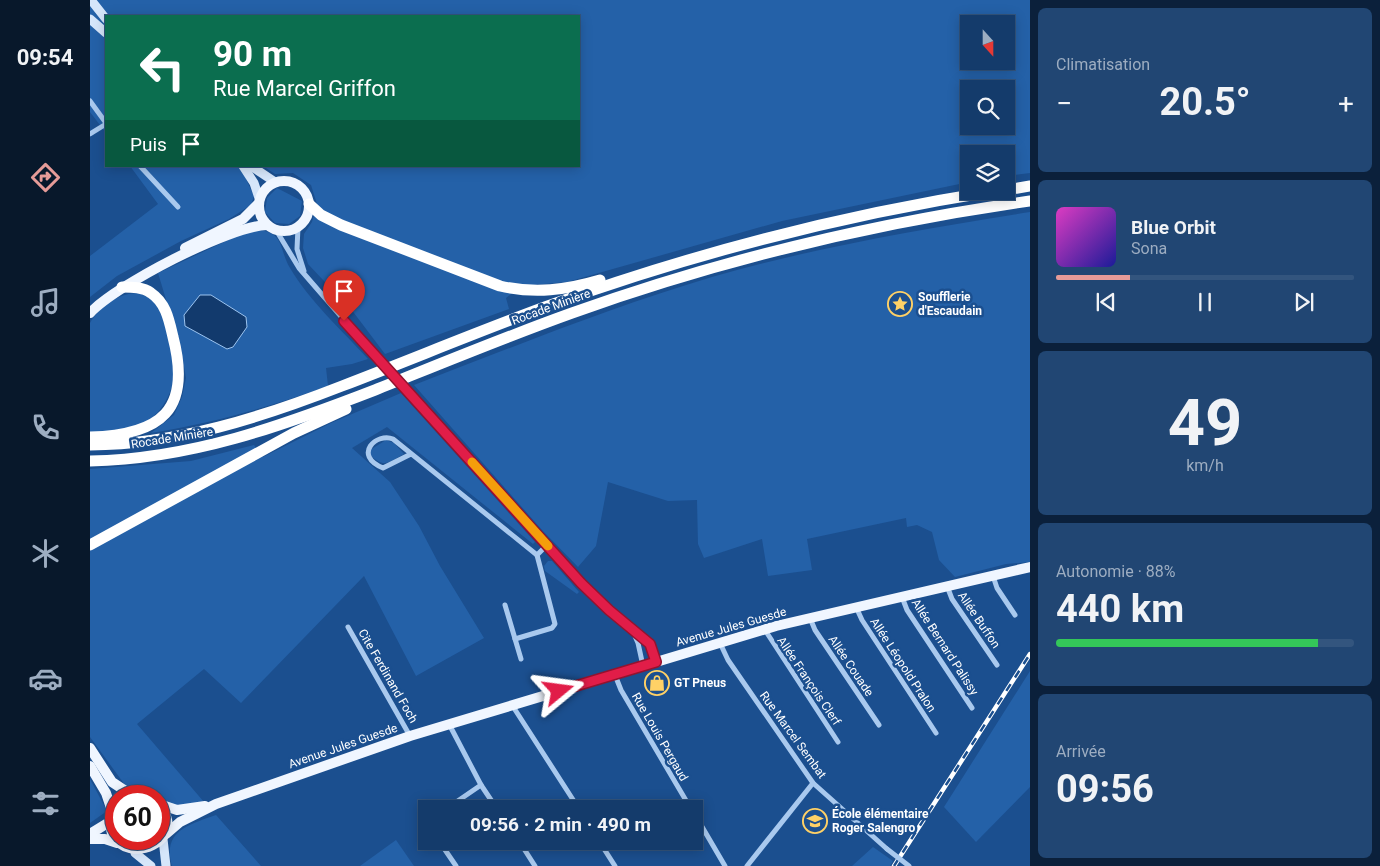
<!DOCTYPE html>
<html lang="fr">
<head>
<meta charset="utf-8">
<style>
	:root { --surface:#143b6b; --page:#214673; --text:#f1f3f6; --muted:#9dadc1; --line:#33557e; --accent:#e69b98 }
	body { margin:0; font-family:Roboto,sans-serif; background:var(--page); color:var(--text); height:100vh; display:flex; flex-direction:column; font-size:19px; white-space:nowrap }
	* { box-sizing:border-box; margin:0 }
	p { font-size:16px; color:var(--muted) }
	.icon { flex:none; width:28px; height:28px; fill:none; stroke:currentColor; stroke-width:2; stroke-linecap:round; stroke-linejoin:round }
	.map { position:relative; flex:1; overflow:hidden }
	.side { display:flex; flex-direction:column; gap:8px; padding:8px; background:#0b203b; width:350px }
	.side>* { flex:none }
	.hud { position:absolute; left:15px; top:15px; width:475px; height:152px; border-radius:0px; box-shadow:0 2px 12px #0003,0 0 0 1px var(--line); background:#0b6e4f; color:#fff; overflow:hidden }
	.needle { width:32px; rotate:159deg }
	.controls { position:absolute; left:870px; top:15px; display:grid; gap:10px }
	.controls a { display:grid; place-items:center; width:55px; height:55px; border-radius:0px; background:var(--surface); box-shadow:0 2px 12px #0003,0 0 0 1px var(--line); font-size:25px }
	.speed { position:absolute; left:15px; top:785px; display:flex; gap:10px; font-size:25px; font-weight:700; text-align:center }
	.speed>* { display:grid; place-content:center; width:65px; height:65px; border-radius:50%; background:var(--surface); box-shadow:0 2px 12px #0003,0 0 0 1px var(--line); line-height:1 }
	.speed .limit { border:8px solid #d22; background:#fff; color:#111 }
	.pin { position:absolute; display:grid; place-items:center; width:42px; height:42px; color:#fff; margin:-51px -21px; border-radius:50% 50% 50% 0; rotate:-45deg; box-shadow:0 0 5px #0007 }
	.pin .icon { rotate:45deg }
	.me { position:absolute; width:55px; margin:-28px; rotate:74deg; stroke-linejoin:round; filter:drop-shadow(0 0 4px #0008) }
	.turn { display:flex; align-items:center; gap:18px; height:105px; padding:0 25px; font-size:22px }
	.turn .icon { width:65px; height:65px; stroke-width:2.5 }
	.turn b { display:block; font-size:35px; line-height:42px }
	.then { display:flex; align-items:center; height:48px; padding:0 25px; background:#0003; gap:10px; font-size:19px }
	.big { font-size:38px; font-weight:700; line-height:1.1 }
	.side .card { flex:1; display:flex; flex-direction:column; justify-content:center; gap:8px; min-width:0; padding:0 18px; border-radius:8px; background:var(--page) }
	.side .dial { align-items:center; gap:0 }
	.dial b { font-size:65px; line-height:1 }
	.song { display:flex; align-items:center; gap:15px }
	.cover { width:60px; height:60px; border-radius:8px; background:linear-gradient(135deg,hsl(310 70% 55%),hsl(240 70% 35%)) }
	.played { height:5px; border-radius:2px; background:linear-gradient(90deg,var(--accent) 25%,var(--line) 25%) }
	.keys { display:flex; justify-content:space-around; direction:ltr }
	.heat { display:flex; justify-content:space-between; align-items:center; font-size:28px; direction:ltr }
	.charge { height:8px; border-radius:4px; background:linear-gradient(90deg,#34c759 88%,var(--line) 0) }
	.trip { position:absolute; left:328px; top:800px; width:285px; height:50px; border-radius:0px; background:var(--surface); box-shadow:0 2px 12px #0003,0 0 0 1px var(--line); font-weight:700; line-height:50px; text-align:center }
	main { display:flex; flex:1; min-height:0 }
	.menu { display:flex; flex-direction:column; width:90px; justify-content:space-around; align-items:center; background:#08182b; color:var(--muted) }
	.menu .icon { width:35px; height:35px }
	.menu .on { color:var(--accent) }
	.menu b { font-size:22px; color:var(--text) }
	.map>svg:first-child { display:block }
</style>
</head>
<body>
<main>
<nav class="menu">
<b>09:54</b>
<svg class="icon on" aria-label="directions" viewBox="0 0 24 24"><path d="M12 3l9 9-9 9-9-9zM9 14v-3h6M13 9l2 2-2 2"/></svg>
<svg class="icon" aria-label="music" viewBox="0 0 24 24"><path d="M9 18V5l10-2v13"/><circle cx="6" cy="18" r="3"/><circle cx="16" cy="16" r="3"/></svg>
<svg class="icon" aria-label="phone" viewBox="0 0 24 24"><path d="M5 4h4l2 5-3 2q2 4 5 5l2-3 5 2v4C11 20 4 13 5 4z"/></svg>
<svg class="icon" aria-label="climate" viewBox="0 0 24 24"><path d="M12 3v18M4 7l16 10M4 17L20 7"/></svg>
<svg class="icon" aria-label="car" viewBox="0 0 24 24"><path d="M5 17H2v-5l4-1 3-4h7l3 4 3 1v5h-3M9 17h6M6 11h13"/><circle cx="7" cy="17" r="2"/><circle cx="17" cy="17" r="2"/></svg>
<svg class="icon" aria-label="filters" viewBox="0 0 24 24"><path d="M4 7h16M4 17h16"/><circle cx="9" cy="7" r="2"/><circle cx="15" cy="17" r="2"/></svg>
</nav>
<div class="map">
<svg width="940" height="866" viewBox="0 0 940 866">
	<rect width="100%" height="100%" fill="#1b4f8f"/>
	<g fill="#2461a8" fill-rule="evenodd">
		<path d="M0,0H940V173L916,176V154H879V182L692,221L477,282L431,286L416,298L419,309L295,354L264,313L218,264L213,248L214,234L222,222L227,204L221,185L203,173L185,174L173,166H489V16H16V133L0,112ZM879,24H916V61H879ZM879,89H916V126H879Z"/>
		<polygon points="40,166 167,166 156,179 164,196 161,205 139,219 91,241 27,276 0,297 0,256 68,204"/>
		<polygon points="187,188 212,201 210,216 199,224 185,223 175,212 177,198"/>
		<path d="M940,212V562L916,564L865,577L849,560L842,532L827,525L817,527L816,518L717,539L722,570L678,576L672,539L614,558L608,544L607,500L578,501L518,482L506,546L488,567L453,531L324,385C423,347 521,307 622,277C726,247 833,229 940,212Z"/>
		<path d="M169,230C195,233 189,250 200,268C220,302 252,330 278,359L262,364L236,368L238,386C180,407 123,423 61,433L84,415L92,397L96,378L91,349L68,273L149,235Z"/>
		<path d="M49,293C55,296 61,298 66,303C76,314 86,366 83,381C82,391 75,404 68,412C51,431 23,430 0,433V323C10,306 28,293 49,293Z"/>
		<polygon points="311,393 445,542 443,544 297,427 262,448 300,482 329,526 350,566 394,638 326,676 274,576 151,703 114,669 47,724 114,802 84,807 69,800 69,796 61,796 35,785 0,737 0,469 101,461 164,445 173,457 241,423"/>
		<path d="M296,440L304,443L314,454C298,462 295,469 280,455V450Z"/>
		<polygon points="458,561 462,561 489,592 487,594 455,571 454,566"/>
		<polygon points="940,671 940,787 886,842 854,807"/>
		<polygon points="0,779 17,811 0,823"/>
		<path d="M126,815L171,866H82C72,831 98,825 126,815Z"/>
		<polygon points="306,840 324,866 270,866"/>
		<polygon points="783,847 803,861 800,866 762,866"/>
	</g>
	<polygon fill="#123a6d" stroke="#9cc4f0" points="110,295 121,295 156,317 157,327 143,347 137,349 95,326 94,315"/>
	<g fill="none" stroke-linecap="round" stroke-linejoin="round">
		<g stroke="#a9c9ee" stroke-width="5">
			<polyline points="0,101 16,123"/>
			<polyline points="0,134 16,124"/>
			<polyline points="50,166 88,207"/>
			<polyline points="208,227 207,249 214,271"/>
			<polyline points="186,230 209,268 268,336"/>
			<polyline points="327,400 491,583 519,610 557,641 567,662"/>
			<path d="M321,454L293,468C262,455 287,432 303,439L447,555"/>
			<polyline points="903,576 907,588 925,615"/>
			<polyline points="857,586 862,599 907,665"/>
			<polyline points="812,597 817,610 882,708"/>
			<polyline points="415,605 431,659"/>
			<polyline points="766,607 772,620 846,733"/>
			<polyline points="720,618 725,630 789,725"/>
			<polyline points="258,627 320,736"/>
			<polyline points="542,629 548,643 553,666"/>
			<polyline points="675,630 748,742"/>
			<polyline points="425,639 462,628 465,624 447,555 457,545"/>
			<polyline points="630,643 638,660 723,783 797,849"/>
			<polyline points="525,675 531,690 601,809"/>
			<polyline points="422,705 489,809"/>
			<polyline points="359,724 391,785 407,809"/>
			<polyline points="356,809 391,785"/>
			<polyline points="604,813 635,866"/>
			<polyline points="349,841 366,866"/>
			<polyline points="429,841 445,866"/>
			<polyline points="509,841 525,866"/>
			<polyline points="657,866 723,783"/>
		</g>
		<g stroke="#d6e6fa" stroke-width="9">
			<polyline points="1,0 16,19"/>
			<polyline points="0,19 16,33"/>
			<polyline points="153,166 164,183 169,198"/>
			<polyline points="161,166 185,182"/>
			<polyline points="73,839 76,866"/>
			<polyline points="45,853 61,866"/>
		</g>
		<g stroke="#f0f6ff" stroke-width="10">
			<circle cx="194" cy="206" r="25"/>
			<polyline points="95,248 153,219 168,204"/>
			<path d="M0,313C26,285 139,226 177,225"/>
			<polyline points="0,748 22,782 43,796"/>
			<polyline points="0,766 16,793 23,814"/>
			<polyline points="69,804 87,810 115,806"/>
			<path d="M26,808C21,816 19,825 22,834C37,866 100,841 69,805"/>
			<polyline points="0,834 21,821"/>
			<polyline points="76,834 90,822 126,804 320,736 686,626 940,567"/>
			<polyline points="0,839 15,839 27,843"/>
		</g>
		<g stroke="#fff" stroke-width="11">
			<polyline points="916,190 940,186"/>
			<path d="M219,204L231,215L251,225L410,286C445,294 476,290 510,280"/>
			<path d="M0,437C71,435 102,410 83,337C79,320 76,303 61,293C53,287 42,287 32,287"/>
			<path d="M0,445C89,444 170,418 252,386C320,360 387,332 455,307C601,254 752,215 905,191"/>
			<path d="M0,461C101,459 192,426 285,390C350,364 415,337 482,313C630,260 784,223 940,201"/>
			<polyline points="0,545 204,433 256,409"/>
		</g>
		<defs>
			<polyline id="rail" points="804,866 940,654"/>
		</defs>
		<use href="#rail" stroke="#fff" stroke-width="4.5"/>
		<use href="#rail" stroke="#1b4f8f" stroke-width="2.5" stroke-dasharray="8" stroke-linecap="butt"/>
		<g stroke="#a9c9ee" stroke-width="5">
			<polyline points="268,336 327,400"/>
			<polyline points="797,849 819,866"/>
		</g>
	</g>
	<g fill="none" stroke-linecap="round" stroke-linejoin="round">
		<defs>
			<polyline id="route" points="254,321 491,583 519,610 560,644 566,662 469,691"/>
		</defs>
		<use href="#route" stroke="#92132f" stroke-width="12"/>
		<use href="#route" stroke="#e11d48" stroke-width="9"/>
		<polyline stroke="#f59e0b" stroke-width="9" points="382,462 458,546"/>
	</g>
	<defs>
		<symbol id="sight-ring" viewBox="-11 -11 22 22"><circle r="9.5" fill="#1b4f8f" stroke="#ffd166" stroke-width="1.5"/><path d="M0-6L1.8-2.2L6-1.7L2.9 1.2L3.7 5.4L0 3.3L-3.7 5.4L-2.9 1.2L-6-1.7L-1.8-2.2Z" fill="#ffd166"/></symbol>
		<symbol id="shop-ring" viewBox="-11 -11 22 22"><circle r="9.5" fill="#1b4f8f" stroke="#ffd166" stroke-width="1.5"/><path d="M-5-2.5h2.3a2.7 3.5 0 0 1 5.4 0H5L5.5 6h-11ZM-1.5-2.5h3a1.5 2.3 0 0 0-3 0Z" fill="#ffd166"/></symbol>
		<symbol id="school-ring" viewBox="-11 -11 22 22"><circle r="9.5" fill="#1b4f8f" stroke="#ffd166" stroke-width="1.5"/><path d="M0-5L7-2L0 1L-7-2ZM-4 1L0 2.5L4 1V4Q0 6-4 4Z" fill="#ffd166"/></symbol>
	</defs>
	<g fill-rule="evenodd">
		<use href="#sight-ring" x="796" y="290" width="28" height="28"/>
		<use href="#shop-ring" x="553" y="669" width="28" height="28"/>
		<use href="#school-ring" x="711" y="807" width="28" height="28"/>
	</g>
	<g text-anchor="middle" stroke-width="5" stroke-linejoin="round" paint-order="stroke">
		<g font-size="12" font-weight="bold" fill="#fff" stroke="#1b4f8f" text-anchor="start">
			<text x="828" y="301">Soufflerie<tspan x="828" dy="14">d'Escaudain</tspan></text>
			<text x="584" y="687">GT Pneus</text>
			<text x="742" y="818">École élémentaire<tspan x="742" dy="14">Roger Salengro</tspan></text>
		</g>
		<g font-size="12" fill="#fff" stroke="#1b4f8f">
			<text transform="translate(461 307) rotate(-20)" y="4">Rocade Minière</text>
			<text transform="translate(82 438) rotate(-9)" y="4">Rocade Minière</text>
			<text transform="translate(889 620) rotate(56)" y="4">Allée Buffon</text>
			<text transform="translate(641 627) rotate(-16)" y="4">Avenue Jules Guesde</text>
			<text transform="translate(855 647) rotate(57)" y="4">Allée Bernard Palissy</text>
			<text transform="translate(813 665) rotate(57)" y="4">Allée Léopold Pralon</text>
			<text transform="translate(761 666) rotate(56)" y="4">Allée Couade</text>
			<text transform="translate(298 676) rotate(60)" y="4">Cite Ferdinand Foch</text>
			<text transform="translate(719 681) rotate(56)" y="4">Allée François Clerf</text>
			<text transform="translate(703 735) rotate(54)" y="4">Rue Marcel Sembat</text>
			<text transform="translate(570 737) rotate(60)" y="4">Rue Louis Pergaud</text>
			<text transform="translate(253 746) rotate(-19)" y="4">Avenue Jules Guesde</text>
		</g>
	</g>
</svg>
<div class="controls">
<a><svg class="needle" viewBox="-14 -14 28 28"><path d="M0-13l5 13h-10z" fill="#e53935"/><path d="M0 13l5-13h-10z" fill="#9dadc1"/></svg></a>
<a><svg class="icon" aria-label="search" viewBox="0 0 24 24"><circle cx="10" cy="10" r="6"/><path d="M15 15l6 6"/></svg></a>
<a><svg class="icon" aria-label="layers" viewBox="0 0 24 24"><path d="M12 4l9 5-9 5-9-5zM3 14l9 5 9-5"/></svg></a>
</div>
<div class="speed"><div class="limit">60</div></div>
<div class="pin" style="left:254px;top:321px;background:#d93025"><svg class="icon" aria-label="arrive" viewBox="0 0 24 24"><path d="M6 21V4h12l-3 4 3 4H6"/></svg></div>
<svg class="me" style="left:469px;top:691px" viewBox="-20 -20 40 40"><path d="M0-17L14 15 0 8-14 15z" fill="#e11d48" stroke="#fff" stroke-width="4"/></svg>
<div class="trip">09:56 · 2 min · 490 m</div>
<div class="hud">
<div class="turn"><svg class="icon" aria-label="left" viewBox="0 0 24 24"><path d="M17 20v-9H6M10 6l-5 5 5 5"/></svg><div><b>90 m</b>Rue Marcel Griffon</div></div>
<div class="then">Puis<svg class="icon" aria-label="arrive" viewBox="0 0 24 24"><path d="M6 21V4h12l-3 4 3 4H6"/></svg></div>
</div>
</div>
<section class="side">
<div class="card"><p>Climatisation</p>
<div class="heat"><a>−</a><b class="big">20.5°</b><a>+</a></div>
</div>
<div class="card">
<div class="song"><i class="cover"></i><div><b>Blue Orbit</b><p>Sona</p></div></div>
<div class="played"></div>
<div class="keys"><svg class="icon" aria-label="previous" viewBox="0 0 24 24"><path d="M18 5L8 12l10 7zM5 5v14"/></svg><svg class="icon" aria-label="pause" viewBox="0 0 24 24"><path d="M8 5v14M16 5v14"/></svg><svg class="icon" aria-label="next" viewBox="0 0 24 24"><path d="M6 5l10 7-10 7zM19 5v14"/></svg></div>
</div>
<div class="card dial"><b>49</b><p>km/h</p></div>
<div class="card"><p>Autonomie · 88%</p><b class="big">440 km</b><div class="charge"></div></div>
<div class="card"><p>Arrivée</p><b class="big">09:56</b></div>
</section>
</main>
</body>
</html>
